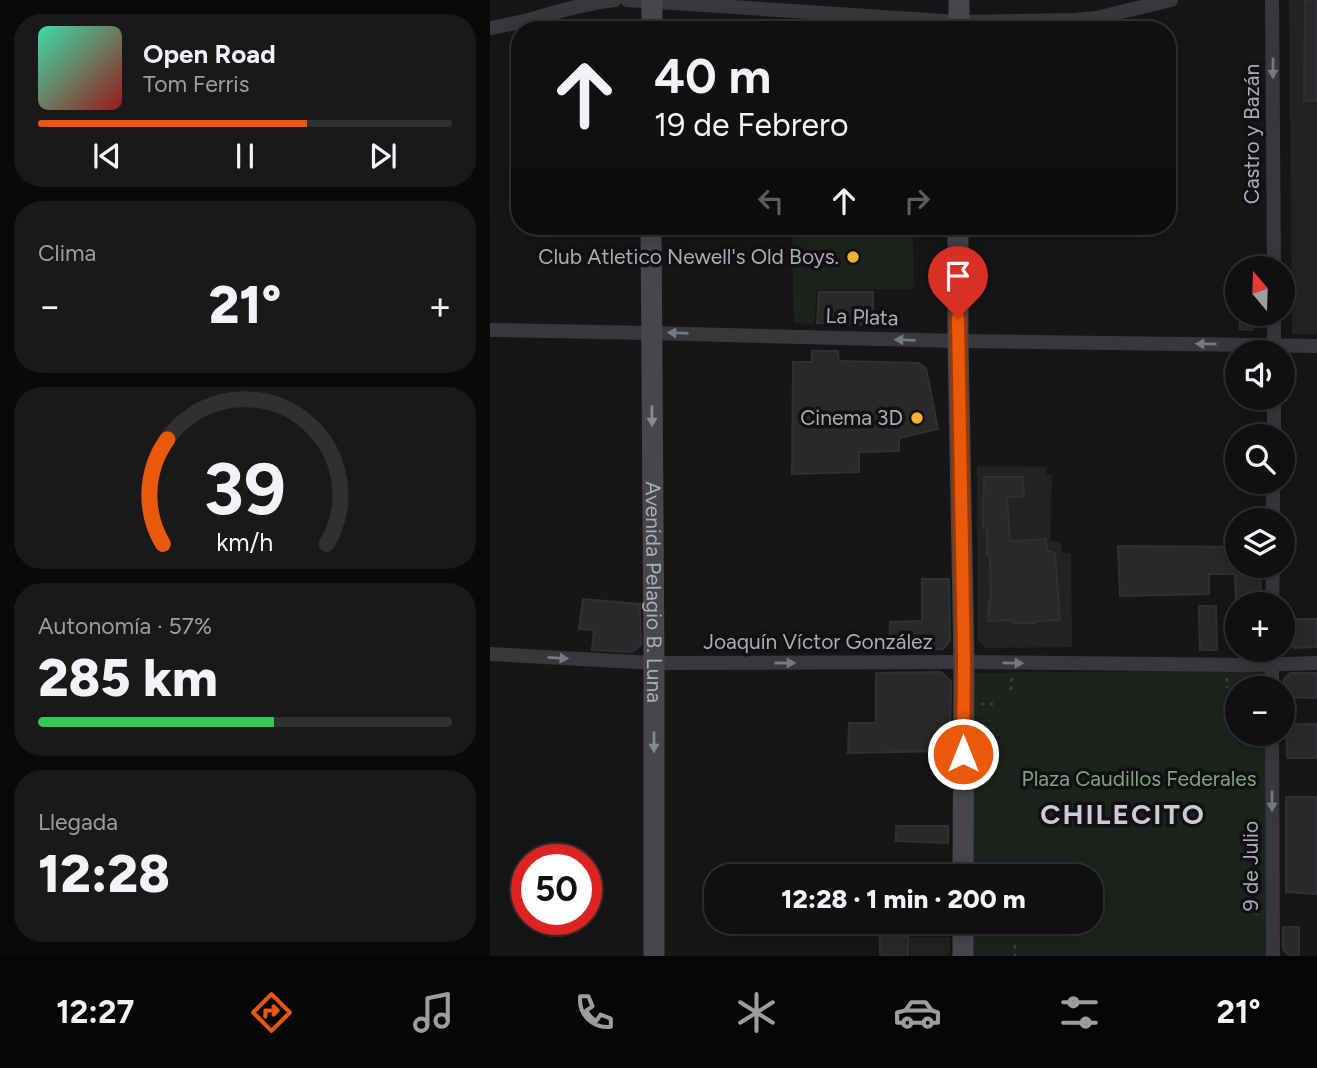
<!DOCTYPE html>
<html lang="es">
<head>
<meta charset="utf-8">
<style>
	:root { --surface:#101012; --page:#19191b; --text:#f1f3f6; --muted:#9c9d9f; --line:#303032; --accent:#ea580c }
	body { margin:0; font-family:Figtree,sans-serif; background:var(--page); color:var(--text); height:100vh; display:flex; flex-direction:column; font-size:26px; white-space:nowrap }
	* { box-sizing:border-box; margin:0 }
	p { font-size:23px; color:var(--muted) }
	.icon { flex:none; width:38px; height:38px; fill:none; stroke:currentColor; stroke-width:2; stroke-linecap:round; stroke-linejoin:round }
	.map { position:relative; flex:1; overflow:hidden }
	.details { display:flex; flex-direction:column; gap:14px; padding:14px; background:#09090a; width:490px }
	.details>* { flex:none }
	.hud { position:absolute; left:21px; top:21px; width:665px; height:214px; border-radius:28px; box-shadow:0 4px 18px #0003,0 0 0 2px var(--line); background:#101012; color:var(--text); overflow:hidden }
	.needle { width:46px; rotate:341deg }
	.controls { position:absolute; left:735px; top:256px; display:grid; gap:14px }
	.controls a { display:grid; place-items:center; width:70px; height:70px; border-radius:50%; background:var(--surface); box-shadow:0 4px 18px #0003,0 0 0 2px var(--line); font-size:35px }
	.speed { position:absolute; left:21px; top:844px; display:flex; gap:14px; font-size:35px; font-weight:700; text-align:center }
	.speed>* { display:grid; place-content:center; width:91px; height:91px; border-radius:50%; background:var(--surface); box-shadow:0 4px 18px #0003,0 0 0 2px var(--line); line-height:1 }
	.speed .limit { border:10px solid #d22; background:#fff; color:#111 }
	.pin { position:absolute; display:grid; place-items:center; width:60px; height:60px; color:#fff; margin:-72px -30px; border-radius:50% 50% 50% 0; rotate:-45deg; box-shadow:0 0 7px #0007 }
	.pin .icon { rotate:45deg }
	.me { position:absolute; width:77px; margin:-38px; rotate:0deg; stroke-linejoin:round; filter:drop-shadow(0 0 5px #0008) }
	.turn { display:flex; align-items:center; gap:24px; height:147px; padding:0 28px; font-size:32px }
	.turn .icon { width:91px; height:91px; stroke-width:2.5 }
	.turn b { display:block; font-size:49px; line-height:60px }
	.lanes { display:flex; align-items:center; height:66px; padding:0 28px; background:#0003; justify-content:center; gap:35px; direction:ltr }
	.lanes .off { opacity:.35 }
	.big { font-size:52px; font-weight:800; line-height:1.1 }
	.details .tile { flex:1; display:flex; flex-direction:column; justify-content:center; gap:10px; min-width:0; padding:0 24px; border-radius:28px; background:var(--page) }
	.details .dial { align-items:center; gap:0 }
	.dial svg { height:182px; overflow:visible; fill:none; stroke:var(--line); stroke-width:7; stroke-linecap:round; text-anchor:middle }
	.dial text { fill:var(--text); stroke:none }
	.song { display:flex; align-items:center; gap:21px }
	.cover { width:84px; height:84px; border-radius:10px; background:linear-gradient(135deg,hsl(160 70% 55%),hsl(0 70% 35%)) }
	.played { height:7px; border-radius:4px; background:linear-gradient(90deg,var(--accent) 65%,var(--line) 65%) }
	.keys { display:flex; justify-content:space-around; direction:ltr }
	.heat { display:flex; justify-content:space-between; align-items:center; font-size:38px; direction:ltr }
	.charge { height:10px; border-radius:5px; background:linear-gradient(90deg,#34c759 57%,var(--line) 0) }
	.trip { position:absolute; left:214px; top:864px; width:399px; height:70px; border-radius:28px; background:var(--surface); box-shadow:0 4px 18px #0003,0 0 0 2px var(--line); font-weight:800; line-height:70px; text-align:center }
	.tabs { display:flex; height:112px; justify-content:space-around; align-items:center; background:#060607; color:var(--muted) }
	.tabs .icon { width:49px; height:49px }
	.tabs .current { color:var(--accent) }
	.tabs b { font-size:32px; color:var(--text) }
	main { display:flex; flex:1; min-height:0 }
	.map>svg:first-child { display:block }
</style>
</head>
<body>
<main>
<section class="details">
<div class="tile">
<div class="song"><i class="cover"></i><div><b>Open Road</b><p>Tom Ferris</p></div></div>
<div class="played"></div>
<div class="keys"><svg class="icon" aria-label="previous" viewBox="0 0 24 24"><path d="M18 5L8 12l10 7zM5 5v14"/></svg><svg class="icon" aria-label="pause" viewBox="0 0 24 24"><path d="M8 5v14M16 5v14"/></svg><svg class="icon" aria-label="next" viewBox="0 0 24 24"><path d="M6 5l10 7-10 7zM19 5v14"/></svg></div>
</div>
<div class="tile"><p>Clima</p>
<div class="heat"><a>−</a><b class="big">21°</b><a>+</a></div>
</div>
<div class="tile dial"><svg viewBox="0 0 100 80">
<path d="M14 69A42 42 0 1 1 86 69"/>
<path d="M14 69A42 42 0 0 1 16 23" stroke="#ea580c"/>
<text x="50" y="56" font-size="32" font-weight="700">39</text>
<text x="50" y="72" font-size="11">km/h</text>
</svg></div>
<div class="tile"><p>Autonomía · 57%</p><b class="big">285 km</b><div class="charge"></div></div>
<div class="tile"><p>Llegada</p><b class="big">12:28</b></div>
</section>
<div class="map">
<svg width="827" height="956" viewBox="0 0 827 956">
	<rect width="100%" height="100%" fill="#161618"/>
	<g fill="#222225">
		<polygon points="799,0 827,0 827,334 802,334"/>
		<polygon points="487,466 556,467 556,474 562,475 560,541 571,542 572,553 581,553 582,647 495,648 488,640"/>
		<polygon points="419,937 460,937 460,951 455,956 420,956"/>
	</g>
	<g fill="#1c231d">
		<polygon points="302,226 423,226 424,289 327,290 324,324 304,323"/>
		<polygon points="775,670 775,688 747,688 747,733 775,733 777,956 483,956 482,922 600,922 600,877 482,877 481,673"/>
	</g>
	<g fill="#29292c" stroke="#303034" stroke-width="2">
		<polygon points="815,0 827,0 827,101 814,101"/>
		<polygon points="329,292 383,292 383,325 327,323"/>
		<polygon points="750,313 768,313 768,322 762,330 750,329"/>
		<polygon points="322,351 348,351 349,361 428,363 436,368 448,429 409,438 409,451 369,452 369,472 302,474 303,362 322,362"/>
		<polygon points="494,477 533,477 534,496 517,497 520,541 556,539 557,551 565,553 570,620 546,621 545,623 523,623 521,620 498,621 499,600 501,600 500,555 497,554 497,528 493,528"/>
		<polygon points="628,546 747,547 747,565 770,565 771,604 746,604 745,574 719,574 719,594 630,596"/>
		<polygon points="432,579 459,579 460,641 453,649 399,650 400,622 432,621"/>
		<polygon points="93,599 150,604 151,645 142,652 102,650 104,630 89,629"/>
		<polygon points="709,606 726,606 727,650 710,650"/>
		<polygon points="795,619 827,619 827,647 804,648 796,639"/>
		<polygon points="451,672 461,681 460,751 358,753 359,723 386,723 386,673"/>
		<polygon points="800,673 827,673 827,698 794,697 794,679"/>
		<polygon points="796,724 827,724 827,758 797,758"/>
		<polygon points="796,797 827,797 827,894 796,892"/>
		<polygon points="406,826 458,826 458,843 406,841"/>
		<polygon points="793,927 809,927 809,956 799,956 793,949"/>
		<rect x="390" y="936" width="28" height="20"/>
	</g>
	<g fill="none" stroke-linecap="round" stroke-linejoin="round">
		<g stroke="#3d3f44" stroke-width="2.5" stroke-dasharray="3.5 5" stroke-linecap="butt">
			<polyline points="737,678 737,688"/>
			<polyline points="521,690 522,676"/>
			<polyline points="491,704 505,704"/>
			<polyline points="757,889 765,889 764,914 768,914"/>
			<polyline points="491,931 509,930"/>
			<polyline points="525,945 525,956"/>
		</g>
		<polyline stroke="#37383d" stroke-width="7" points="761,665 761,649"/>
		<g stroke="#37383d" stroke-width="14">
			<polyline points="137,0 469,22 585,20 606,18 681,0"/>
			<polyline points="782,0 784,268"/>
			<path d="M0,28C42,22 82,4 125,0"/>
			<polyline points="784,313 784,352"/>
			<polyline points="0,330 161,333 468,341 827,346"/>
			<polyline points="784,436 784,397"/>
			<polyline points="783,520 783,481"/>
			<polyline points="782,604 783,565"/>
			<polyline points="0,654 164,663 474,662 761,665 827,663"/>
			<polyline points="782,688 782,649"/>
			<polyline points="782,733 783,956"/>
		</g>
		<g stroke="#45474d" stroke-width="21">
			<polyline points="162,30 162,0"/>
			<polyline points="469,30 469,0"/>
			<path id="s1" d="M161,226L164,663V956"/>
			<polyline points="468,226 468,341 474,662 473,877"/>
			<polyline points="473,956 473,922"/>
		</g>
	</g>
	<defs><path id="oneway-solid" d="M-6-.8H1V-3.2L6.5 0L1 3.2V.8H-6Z" transform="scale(1.75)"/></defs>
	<g fill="#757881">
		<use href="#oneway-solid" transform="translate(783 68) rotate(90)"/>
		<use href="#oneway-solid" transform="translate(188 333) rotate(-178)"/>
		<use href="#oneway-solid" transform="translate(415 340) rotate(-178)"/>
		<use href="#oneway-solid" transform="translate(716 344) rotate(-179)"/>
		<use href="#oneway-solid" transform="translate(68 658) rotate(3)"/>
		<use href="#oneway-solid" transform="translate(295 663)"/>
		<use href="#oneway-solid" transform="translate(523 663) rotate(1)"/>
		<use href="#oneway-solid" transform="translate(782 801) rotate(90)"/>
	</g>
	<g fill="#858993">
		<use href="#oneway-solid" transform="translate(162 416) rotate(89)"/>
		<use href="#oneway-solid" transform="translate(164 742) rotate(90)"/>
	</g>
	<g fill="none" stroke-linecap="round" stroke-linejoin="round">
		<defs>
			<polyline id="route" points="468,318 474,662 473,754"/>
		</defs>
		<use href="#route" stroke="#983908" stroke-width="18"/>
		<use href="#route" stroke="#ea580c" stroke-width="12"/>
	</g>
	<g fill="#f2b134" stroke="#111113" stroke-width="2.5">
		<circle cx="363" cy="257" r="7"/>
		<circle cx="427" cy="418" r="7"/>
	</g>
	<g text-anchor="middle" stroke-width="7" stroke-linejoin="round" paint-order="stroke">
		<g font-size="21" fill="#a8adb8" stroke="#111113">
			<text transform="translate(762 134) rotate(-90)" y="7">Castro y Bazán</text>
			<text transform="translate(372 317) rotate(2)" y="7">La Plata</text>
			<text dy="7" stroke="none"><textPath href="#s1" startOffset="366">Avenida Pelagio B. Luna</textPath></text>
			<text x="328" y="649">Joaquín Víctor González</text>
			<text transform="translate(761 866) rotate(-90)" y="7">9 de Julio</text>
		</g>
		<g font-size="21" fill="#a8adb8" stroke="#111113" text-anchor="end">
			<text x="349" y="264">Club Atletico Newell's Old Boys.</text>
			<text x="413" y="425">Cinema 3D</text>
		</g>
		<g font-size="21" fill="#7fa381" stroke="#111113">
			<text x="649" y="786">Plaza Caudillos Federales</text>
		</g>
		<g font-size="28" font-weight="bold" letter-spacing="2" fill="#c9ccd4" stroke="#111113">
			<text x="633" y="824">CHILECITO</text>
		</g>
	</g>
</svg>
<div class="controls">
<a><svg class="needle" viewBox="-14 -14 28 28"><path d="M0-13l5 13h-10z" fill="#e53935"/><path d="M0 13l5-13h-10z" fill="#9c9d9f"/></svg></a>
<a><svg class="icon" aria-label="sound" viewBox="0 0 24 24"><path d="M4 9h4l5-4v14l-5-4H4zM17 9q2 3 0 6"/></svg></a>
<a><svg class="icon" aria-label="search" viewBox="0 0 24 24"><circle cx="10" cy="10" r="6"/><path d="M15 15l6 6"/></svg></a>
<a><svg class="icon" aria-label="layers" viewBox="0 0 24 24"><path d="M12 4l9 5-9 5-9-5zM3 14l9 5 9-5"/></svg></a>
<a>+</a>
<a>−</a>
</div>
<div class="speed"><div class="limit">50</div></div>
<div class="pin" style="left:468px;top:318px;background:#d93025"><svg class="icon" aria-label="arrive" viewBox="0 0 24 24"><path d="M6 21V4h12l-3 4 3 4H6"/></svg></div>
<svg class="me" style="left:473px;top:754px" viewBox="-20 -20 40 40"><circle r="17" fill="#ea580c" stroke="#fff" stroke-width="3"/><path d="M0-11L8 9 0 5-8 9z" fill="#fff"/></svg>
<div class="trip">12:28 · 1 min · 200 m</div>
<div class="hud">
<div class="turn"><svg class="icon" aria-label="ahead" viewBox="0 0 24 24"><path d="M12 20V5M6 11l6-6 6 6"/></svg><div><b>40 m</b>19 de Febrero</div></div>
<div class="lanes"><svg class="icon off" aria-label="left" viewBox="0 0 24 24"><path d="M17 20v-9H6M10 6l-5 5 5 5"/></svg><svg class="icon" aria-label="ahead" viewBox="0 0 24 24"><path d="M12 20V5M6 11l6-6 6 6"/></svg><svg class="icon off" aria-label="right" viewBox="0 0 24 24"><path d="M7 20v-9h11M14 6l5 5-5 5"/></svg></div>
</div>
</div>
</main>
<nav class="tabs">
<b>12:27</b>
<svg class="icon current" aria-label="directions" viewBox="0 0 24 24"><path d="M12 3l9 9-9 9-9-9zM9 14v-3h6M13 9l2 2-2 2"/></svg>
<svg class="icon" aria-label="music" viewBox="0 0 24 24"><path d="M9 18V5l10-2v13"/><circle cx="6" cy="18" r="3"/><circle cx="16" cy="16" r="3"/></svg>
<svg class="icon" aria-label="phone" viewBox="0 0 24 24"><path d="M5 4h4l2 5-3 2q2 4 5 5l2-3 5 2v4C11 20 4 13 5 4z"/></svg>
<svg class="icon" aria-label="climate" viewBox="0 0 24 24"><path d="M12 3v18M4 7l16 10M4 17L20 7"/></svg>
<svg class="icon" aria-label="car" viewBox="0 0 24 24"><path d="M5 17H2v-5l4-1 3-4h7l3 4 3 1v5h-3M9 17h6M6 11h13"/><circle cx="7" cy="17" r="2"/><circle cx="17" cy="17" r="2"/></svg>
<svg class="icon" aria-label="filters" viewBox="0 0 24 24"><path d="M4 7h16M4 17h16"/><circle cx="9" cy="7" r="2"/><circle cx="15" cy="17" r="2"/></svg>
<b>21°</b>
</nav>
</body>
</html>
